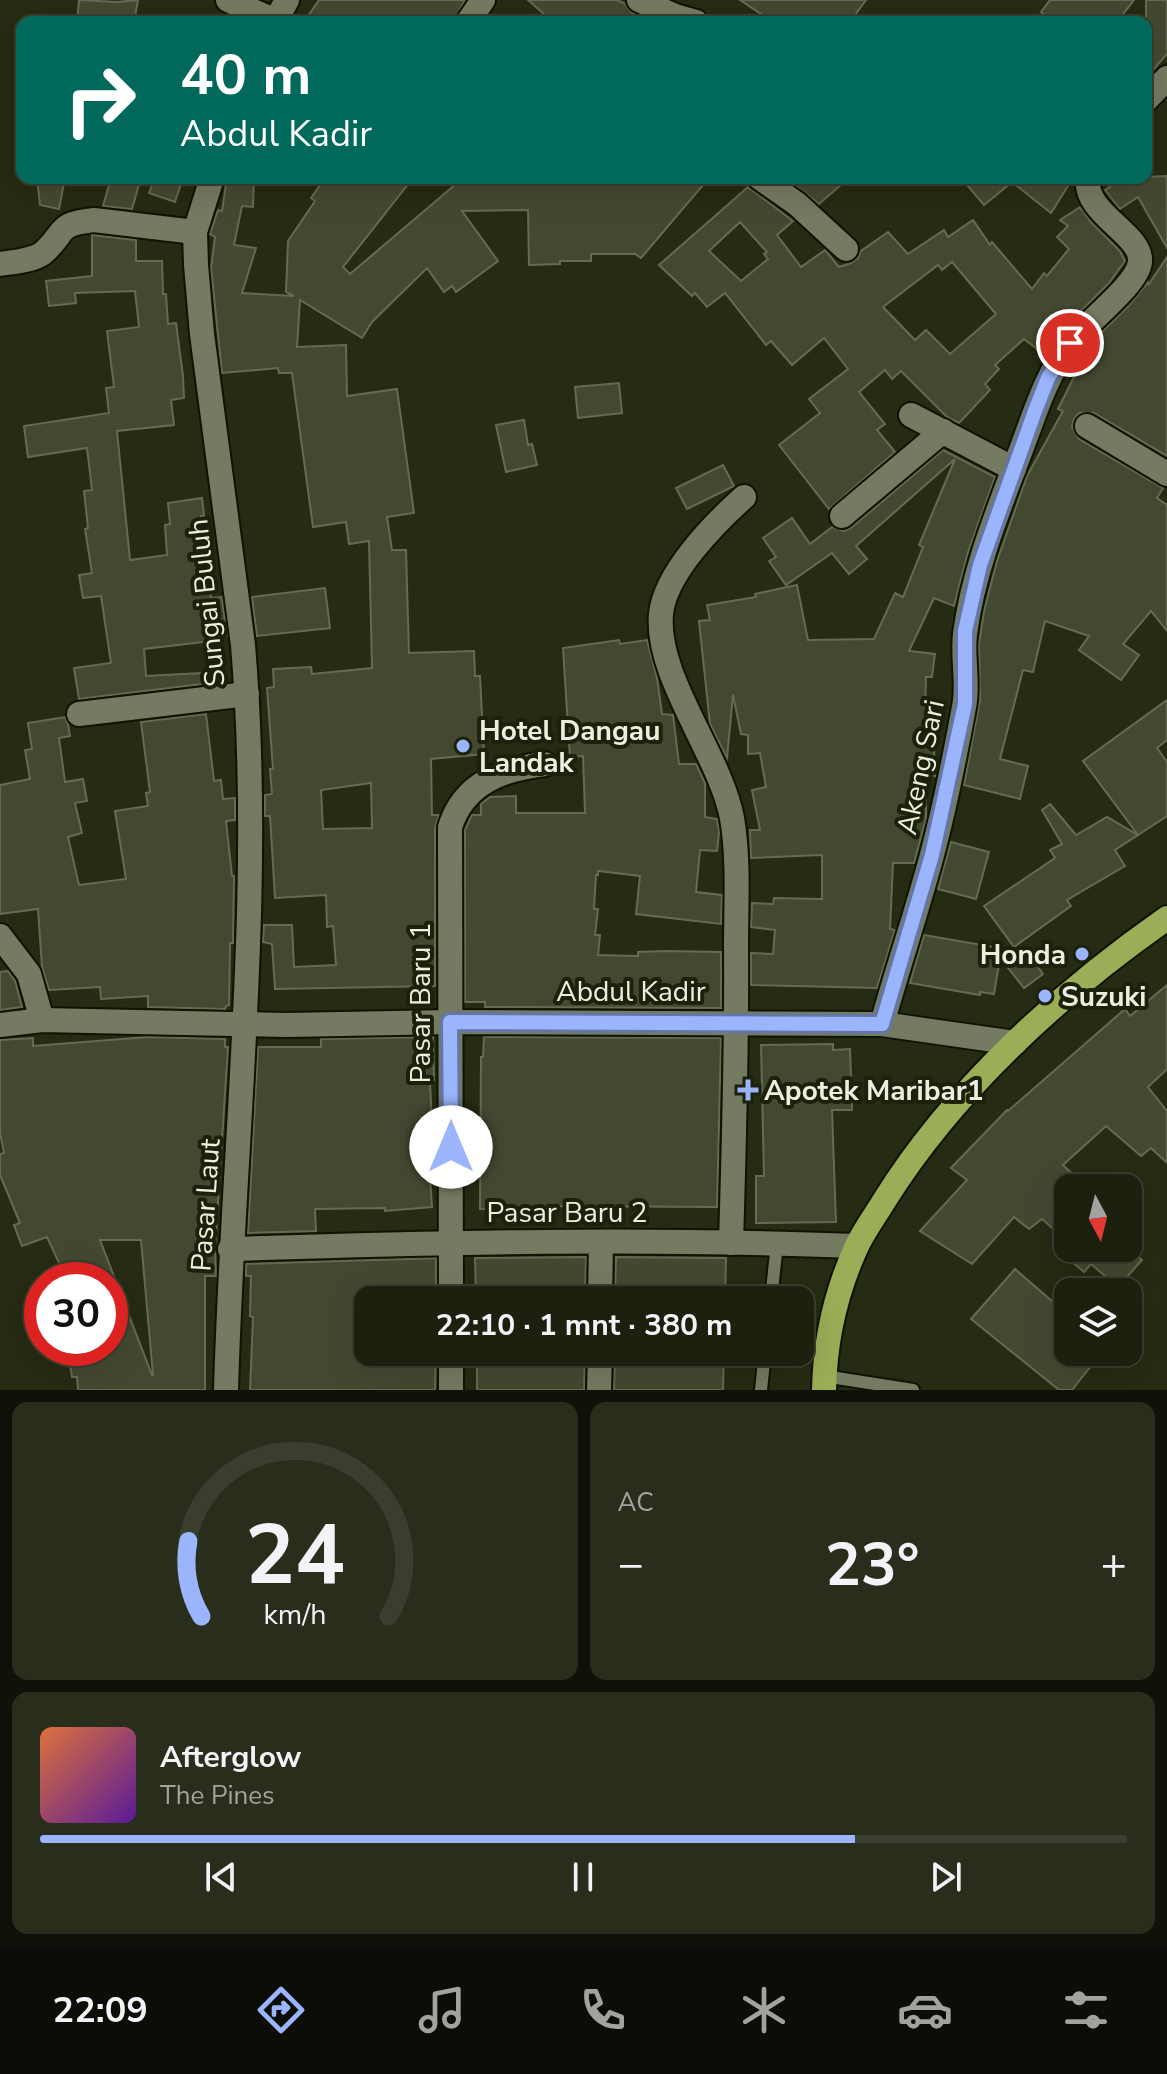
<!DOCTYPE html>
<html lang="id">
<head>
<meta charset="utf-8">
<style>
	:root { --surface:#1c200e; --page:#292d1c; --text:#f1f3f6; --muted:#a0a39e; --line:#3a3e2e; --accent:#9bb5fd }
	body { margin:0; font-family:"Nunito Sans",sans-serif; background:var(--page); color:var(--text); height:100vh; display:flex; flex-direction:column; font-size:30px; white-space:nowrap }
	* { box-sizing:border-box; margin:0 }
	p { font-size:26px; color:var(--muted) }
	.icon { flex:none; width:44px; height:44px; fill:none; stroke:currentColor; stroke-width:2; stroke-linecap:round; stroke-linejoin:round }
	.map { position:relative; height:1390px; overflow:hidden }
	.side { display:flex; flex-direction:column; gap:12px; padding:12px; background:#0f1208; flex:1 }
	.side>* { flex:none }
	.hud { position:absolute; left:16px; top:16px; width:1136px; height:168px; border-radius:16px; box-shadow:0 8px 32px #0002,0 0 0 2px var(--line); background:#00695c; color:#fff; overflow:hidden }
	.needle { width:52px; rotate:173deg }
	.tools { position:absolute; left:1054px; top:1174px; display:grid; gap:16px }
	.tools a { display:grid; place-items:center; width:88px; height:88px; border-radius:16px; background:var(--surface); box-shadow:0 8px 32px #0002,0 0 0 2px var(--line); font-size:40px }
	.speed { position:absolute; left:24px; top:1262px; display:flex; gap:16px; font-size:40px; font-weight:700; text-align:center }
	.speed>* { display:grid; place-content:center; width:104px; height:104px; border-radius:50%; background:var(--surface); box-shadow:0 8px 32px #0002,0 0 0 2px var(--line); line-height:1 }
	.speed .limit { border:12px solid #d22; background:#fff; color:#111 }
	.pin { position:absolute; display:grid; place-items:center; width:68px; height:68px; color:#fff; margin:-34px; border:4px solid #fff; border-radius:50%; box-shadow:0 2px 8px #0007 }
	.me { position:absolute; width:88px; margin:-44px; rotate:0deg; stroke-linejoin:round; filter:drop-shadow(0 0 6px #0008) }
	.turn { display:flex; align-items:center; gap:28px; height:168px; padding:0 32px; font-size:36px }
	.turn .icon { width:104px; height:104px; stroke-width:2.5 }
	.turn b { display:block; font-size:56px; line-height:68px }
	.big { font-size:60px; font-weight:700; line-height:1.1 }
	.side .tile { flex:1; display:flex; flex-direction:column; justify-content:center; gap:12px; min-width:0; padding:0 28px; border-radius:16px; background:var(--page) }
	.side .dial { align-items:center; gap:0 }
	.dial svg { height:208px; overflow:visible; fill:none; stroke:var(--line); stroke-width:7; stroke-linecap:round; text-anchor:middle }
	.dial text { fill:var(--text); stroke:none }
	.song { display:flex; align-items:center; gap:24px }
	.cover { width:96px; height:96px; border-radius:12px; background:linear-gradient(135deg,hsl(20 70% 55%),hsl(270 70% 35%)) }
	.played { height:8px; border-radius:4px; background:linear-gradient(90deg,var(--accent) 75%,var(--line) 75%) }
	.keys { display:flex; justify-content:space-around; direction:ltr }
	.heat { display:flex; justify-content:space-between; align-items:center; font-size:44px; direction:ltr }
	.side .tiles { flex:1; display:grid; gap:12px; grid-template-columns:1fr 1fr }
	.tile:last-child { grid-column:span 2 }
	.trip { position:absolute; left:354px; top:1286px; width:460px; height:80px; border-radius:16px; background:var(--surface); box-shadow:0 8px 32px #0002,0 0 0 2px var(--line); font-weight:700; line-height:80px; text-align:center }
	.tabs { display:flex; height:128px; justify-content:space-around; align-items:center; background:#0b0d06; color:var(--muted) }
	.tabs .icon { width:56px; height:56px }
	.tabs .on { color:var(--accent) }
	.tabs b { font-size:36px; color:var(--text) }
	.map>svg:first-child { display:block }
</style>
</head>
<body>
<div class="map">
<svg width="1167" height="1390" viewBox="0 0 1167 1390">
	<rect width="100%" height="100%" fill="#262b13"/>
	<g fill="#434931" stroke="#656b51" stroke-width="2" fill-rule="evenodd">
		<polygon points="79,0 117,2 138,0 134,22 77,22"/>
		<polygon points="319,0 465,0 453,22 304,22"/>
		<polygon points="528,0 617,0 624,3 632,13 652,22 539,22 544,14"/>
		<polygon points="740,0 866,0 850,22 790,22 779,15 773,22"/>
		<polygon points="1050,0 1134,0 1117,22 1053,22 1041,12"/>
		<polygon points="1146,0 1167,0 1167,54 1146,78"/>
		<polygon points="1167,176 1167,248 1138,197 1120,209 1105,190 1123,178"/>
		<polygon points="37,178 65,178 59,209 40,205"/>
		<polygon points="111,178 140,181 132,209 103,206"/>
		<polygon points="155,178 183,178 175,202 149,193"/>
		<path d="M227,178H254L253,207L242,206L234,245L256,248L242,293L294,296L286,292L288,241L315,201L311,198L325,178H413L343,267L350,274L463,178H709L641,258L635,254H591V261H560V264L529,265L528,210L462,211L498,261L456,292L452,286L444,292L427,268L372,322L362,338L300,300L297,347L346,345L347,396L397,389L414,513L387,517L392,550H406L409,653L474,651L475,676H480L484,754L431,759L432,815H439L435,827V986L275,989L272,944L263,942L264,925H292L294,967L336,965L333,926L327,927L326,895L275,898L270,816H265V795L272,794L270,769H273L267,688L274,687L273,669L311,667L312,674L372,668L369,541L349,544L346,522L313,527L292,373H279L278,368L222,373L211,268L215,237L210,234L218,210L222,211ZM371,783L372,828L323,829L321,790Z"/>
		<polygon points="786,178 849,178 819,204"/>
		<polygon points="961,178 1073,178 1051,213 1012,182 984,205"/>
		<path d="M748,187L793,221L777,235L801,267L825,250L839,267L851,263L858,258L861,251L888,232L908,254L944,230L948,237L973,220L990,245L992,242L1032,289L1044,273L1047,276L1069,249L1057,237L1068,226L1060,220L1080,207L1091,222L1120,251L1125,261L1109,283L1066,326L1045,355L1024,339L995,365L999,369L985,384L990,390L959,423L947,417L901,371L892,379L885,370L859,392L885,424L877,430L895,452L829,509L779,445L820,413L809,399L848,369L824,338L792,365L771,341L766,345L725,293L707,307L695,293L692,296L659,265ZM740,222L767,252L764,254L768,259L741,281L709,251ZM952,262L996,314L950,354L926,330L915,340L883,307L938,265L942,270Z"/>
		<polygon points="92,235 136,240 136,261 162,261 163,294 166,294 168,324 176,323 183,376 184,398 171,400 174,425 117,431 130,560 167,555 165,525 170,524 168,503 202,498 204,516 201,516 211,598 222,597 227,636 220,637 221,640 144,649 146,676 201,673 202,684 79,699 74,668 111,663 101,596 83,598 79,575 92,573 85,529 88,528 84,491 92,490 87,448 28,457 24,426 109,413 106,388 114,387 107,331 139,327 135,291 75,293 76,303 49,306 46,281 92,276"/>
		<polygon points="1167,257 1167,456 1094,413 1079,413 1074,419 1072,427 1079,439 1163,488 1157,498 1167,505 1167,631 1151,611 1123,644 1139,655 1121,680 1079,650 1089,636 1045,621 1033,672 1023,670 1000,759 1028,766 1020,799 964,785 980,700 979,644 984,611 997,561 1027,476 1063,411 1058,409 1080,365 1076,362 1088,346 1131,303 1148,282 1149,284"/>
		<polygon points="619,383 622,413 578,418 575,387"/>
		<polygon points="524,420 528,445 532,444 537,465 506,472 496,425"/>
		<polygon points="943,450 995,477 968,552 954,606 934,598 909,651 935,654 932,677 926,677 925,713 928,713 928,727 931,727 930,747 934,747 935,776 926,773 926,819 914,863 893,863 890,929 895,930 877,988 751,985 751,953 773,954 775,930 751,927 752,903 773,904 774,898 822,899 822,855 751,858 750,830 760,830 752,790 766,787 760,753 748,754 748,735 741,734 733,695 727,758 710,724 699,621 710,620 707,605 756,597 755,594 797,585 808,640 874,639 895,593 903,597 923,547 919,545 955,459 856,546 867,559 849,574 832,553 786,585 769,561 776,557 763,538 792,518 810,544 832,527 844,531 851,528"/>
		<polygon points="723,465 734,486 687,509 676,488"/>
		<polygon points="325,588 330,628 257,636 252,597"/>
		<polygon points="619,640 620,644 647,640 657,678 662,714 673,715 679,764 696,764 705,783 705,817 717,819 719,832 717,851 700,850 696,892 722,895 721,924 636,914 640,876 598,871 598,875 596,875 594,909 598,909 595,935 600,935 598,955 638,956 638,952 666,951 721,952 721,1008 485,1007 485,1002 465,1002 465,830 470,819 472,815 481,815 481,804 490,797 516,796 516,813 585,813 583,756 570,757 563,648"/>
		<polygon points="1167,700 1167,740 1157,748 1167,762 1167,816 1138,835 1083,761"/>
		<polygon points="206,714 214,781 221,780 223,799 235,798 235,820 226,821 232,876 234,876 233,943 230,943 229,1005 226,1006 225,1009 148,1007 148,996 101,999 100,987 49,990 42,967 38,909 0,914 0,785 30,779 25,750 32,749 28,723 65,717 68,724 70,736 59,738 65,782 83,779 87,801 75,803 82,833 68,837 79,885 126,879 115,811 148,806 146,793 150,792 141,722"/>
		<polygon points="1050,804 1076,835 1107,817 1138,835 1115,850 1125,866 1067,900 1071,906 1014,947 984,906 1055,858 1050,850 1062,844 1042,810"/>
		<polygon points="951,842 989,852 976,899 938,889"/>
		<polygon points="924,935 1028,953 1043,974 1024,988 1000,958 994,994 980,992 980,995 910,983"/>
		<polygon points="8,971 15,981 22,1007 0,1010 0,972"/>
		<polygon points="1167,985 1167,1069 1148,1087 1167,1111 1167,1163 1151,1148 1141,1156 1106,1126 1063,1165 1078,1179 1068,1188 1068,1242 1042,1219 1029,1229 1014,1217 972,1264 920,1231 967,1180 951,1168 1007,1110 1008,1111 1125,1009 1130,1016"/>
		<path d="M148,1037L225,1039V1047H228L215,1249L216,1276H205V1390H78L77,1377H72L68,1351L110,1348V1280H67L47,1237L22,1246L14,1225L20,1223L0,1175V1154L4,1153L0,1133V1040L33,1038V1046ZM100,1240H141L153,1375H152Z"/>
		<polygon points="433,1037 434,1080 430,1080 432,1126 427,1126 432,1207 385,1211 385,1208 315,1209 316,1231 248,1233 258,1047 321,1047 321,1039"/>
		<polygon points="484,1037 721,1038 717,1207 538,1206 538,1210 480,1209 481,1057 483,1057"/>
		<polygon points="833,1044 833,1050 850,1049 852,1110 832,1110 836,1222 756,1223 756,1176 764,1176 761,1045"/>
		<polygon points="1056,1248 1129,1248 1142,1260 1118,1287 1091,1264 1084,1272"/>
		<polygon points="586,1257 585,1300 476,1300 475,1258"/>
		<polygon points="616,1257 726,1258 725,1300 615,1300"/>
		<polygon points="436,1258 436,1300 368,1300 368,1352 436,1352 435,1390 250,1390 253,1317 250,1316 251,1276 246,1276 246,1264"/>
		<polygon points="1015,1269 1068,1315 1068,1352 1102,1352 1072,1390 1059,1390 971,1319"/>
		<polygon points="477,1352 585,1352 584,1390 477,1390"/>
		<polygon points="615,1352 724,1352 723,1390 614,1390"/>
	</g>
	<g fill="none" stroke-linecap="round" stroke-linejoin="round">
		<defs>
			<g id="lane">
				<polyline points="771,1300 777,1243"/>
				<polyline points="824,1376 913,1390"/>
				<polyline points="761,1390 765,1352"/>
			</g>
			<g id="street">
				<polyline points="228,0 278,22"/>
				<polyline points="639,0 675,16 696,22"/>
				<polyline points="275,22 287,0"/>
				<polyline points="468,22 483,0"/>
				<polyline points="1146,100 1167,78"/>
				<path d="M212,178L195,232L196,265L202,334L243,645C264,894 233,1142 226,1390"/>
				<polyline points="760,178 797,204 846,249"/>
				<path d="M0,264C13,262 32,261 43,253C67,232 55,224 94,220L195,232"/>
				<polyline points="911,415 1014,469"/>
				<polyline points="1087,426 1167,474"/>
				<polyline points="842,516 943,431"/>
				<polyline points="79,714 247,694"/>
				<polyline points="0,936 29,974 42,1020"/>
				<path d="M882,1024C898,967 917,911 932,855C945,806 955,756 964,707C969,683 962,658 965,634C974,564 1004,497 1028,431C1039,401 1050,370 1070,344C1085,323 1137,286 1140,262C1143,234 1083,214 1088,178"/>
				<polyline points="0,1025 42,1020 286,1025 450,1022 882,1024 1015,1043"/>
				<path d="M731,1243C734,1144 737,1045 736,946C736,904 739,859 732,818C720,755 655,676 661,614C665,573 715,523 744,497"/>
				<path d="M230,1249C439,1242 648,1238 856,1246"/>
				<path d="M451,1300L450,827C464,783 502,769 545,764"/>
				<polyline points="600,1300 601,1242"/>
				<polyline points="451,1390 451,1352"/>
				<polyline points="599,1390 600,1352"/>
			</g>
			<path id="highway" d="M824,1390C825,1342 836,1292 856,1248C863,1232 875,1216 884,1201C953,1090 1061,992 1167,918"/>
		</defs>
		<use href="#lane" stroke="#0f1301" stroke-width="16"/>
		<use href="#street" stroke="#0f1301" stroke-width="28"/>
		<use href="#highway" stroke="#0f1301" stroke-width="28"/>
		<use href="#lane" stroke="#757b61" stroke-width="12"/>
		<use href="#street" stroke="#757b61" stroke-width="24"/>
		<use href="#highway" stroke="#9cad57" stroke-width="24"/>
	</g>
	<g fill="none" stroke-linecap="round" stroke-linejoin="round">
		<defs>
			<polyline id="route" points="451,1147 450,1022 882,1024 932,855 965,704 965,631 980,565 1035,411 1048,378 1070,343"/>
		</defs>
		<use href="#route" stroke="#6576a4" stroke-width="20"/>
		<use href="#route" stroke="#9bb5fd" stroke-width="14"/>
	</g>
	<g fill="#9bb5fd" stroke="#1c210a" stroke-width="3">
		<circle cx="463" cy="746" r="8"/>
		<circle cx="1082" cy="954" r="8"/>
		<circle cx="1045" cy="996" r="8"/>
		<path d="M744 1078h8v8h8v8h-8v8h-8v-8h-8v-8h8z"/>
	</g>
	<g text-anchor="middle" stroke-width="8" stroke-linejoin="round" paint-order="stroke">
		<g font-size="28" fill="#ebefe0" stroke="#1c210a">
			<text transform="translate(206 603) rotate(-96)" y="10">Sungai Buluh</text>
			<text transform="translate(920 767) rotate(-78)" y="10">Akeng Sari</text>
			<text x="631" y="1001">Abdul Kadir</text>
			<text transform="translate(420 1003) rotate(-90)" y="10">Pasar Baru 1</text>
			<text transform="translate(205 1205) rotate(-86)" y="10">Pasar Laut</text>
			<text x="567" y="1222">Pasar Baru 2</text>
		</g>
		<g font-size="28" font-weight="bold" fill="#ebefe0" stroke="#1c210a" text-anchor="start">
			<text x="479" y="740">Hotel Dangau<tspan x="479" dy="32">Landak</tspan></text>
			<text x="1066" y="964" text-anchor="end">Honda</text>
			<text x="1061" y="1006">Suzuki</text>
			<text x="764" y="1100">Apotek Maribar1</text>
		</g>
	</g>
</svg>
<div class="tools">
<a><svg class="needle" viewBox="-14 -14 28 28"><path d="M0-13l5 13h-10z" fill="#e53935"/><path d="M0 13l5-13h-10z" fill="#a0a39e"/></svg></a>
<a><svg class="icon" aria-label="layers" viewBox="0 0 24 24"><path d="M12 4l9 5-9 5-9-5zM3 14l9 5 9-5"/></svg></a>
</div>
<div class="speed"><div class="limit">30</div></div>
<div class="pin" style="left:1070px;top:343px;background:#d93025"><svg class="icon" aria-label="arrive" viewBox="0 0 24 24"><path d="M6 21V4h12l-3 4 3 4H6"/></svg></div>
<svg class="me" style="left:451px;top:1147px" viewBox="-20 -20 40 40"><circle r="19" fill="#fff"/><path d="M0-13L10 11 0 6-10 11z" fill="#9bb5fd"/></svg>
<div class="trip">22:10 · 1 mnt · 380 m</div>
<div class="hud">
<div class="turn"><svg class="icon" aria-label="right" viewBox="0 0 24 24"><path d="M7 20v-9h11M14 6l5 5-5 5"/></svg><div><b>40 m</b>Abdul Kadir</div></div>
</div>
</div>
<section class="side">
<div class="tiles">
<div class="tile dial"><svg viewBox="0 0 100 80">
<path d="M14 69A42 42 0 1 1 86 69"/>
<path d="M14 69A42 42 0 0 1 9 40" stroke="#9bb5fd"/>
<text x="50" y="56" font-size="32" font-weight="700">24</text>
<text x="50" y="72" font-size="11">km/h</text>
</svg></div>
<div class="tile"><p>AC</p>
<div class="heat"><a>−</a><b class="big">23°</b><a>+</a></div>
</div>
<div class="tile">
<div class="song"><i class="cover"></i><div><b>Afterglow</b><p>The Pines</p></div></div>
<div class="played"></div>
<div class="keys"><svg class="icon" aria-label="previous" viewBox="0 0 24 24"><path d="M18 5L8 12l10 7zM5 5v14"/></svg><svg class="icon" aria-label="pause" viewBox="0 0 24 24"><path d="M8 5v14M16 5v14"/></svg><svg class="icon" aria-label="next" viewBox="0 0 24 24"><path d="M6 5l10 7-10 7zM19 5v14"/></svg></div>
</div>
</div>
</section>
<nav class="tabs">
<b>22:09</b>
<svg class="icon on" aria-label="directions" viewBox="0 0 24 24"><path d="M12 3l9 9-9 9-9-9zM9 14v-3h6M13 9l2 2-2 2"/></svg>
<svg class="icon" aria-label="music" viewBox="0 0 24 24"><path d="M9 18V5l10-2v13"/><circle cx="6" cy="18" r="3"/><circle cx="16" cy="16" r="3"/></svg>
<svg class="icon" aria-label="phone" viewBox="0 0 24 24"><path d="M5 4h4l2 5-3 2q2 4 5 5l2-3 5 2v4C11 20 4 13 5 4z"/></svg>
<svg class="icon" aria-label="climate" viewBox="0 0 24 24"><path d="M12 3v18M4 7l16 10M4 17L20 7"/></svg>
<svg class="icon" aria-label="car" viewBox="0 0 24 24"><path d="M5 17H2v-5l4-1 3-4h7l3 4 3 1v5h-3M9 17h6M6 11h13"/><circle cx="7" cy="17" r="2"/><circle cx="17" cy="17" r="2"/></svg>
<svg class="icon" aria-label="filters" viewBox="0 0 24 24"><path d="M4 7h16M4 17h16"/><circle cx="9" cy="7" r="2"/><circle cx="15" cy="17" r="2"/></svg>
</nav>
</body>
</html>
